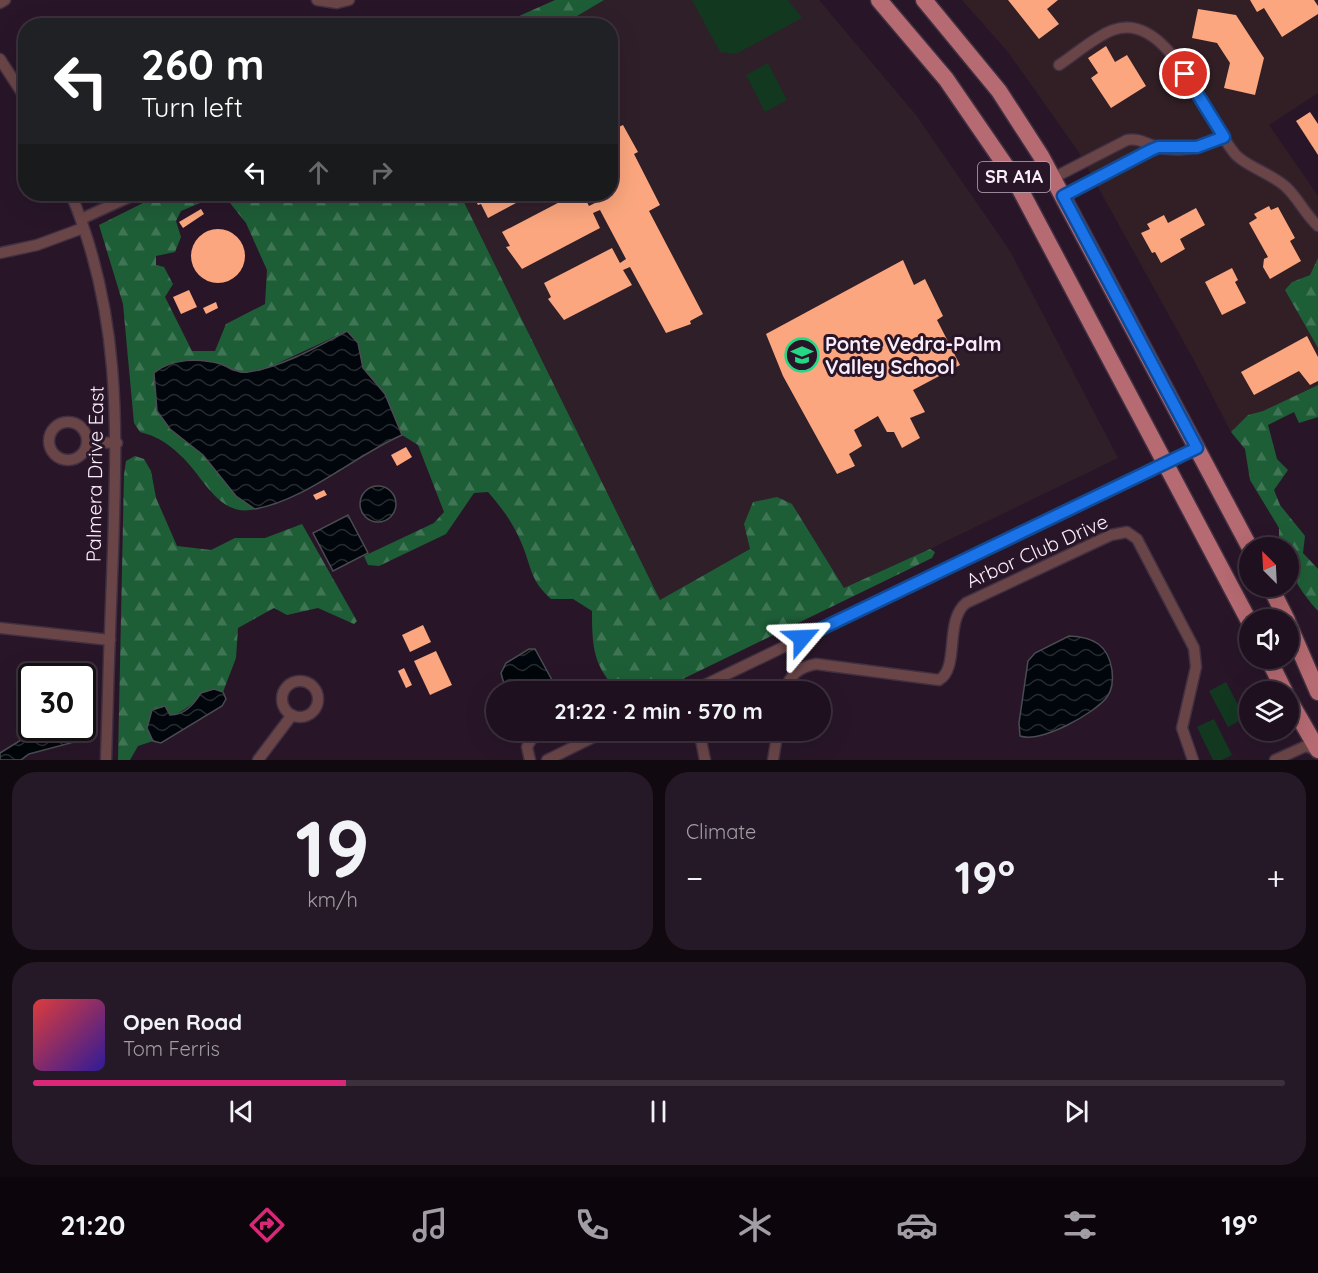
<!DOCTYPE html>
<html lang="en">
<head>
<meta charset="utf-8">
<style>
	:root { --surface:#1e101e; --page:#261927; --text:#f1f3f6; --muted:#a19da4; --line:#3c303c; --accent:#db2777 }
	body { margin:0; font-family:Quicksand,sans-serif; background:var(--page); color:var(--text); height:100vh; display:flex; flex-direction:column; font-size:22px; white-space:nowrap }
	* { box-sizing:border-box; margin:0 }
	p { font-size:20px; color:var(--muted) }
	.icon { flex:none; width:33px; height:33px; fill:none; stroke:currentColor; stroke-width:2; stroke-linecap:round; stroke-linejoin:round }
	.map { position:relative; height:760px; overflow:hidden }
	.sheet { display:flex; flex-direction:column; gap:12px; padding:12px; background:#100910; flex:1 }
	.sheet>* { flex:none }
	.hud { position:absolute; left:18px; top:18px; width:600px; height:183px; border-radius:24px; box-shadow:0 6px 24px #0002,0 0 0 2px var(--line); background:#202124; color:#fff; overflow:hidden }
	.needle { width:39px; rotate:336deg }
	.tools { position:absolute; left:1239px; top:537px; display:grid; gap:12px }
	.tools a { display:grid; place-items:center; width:60px; height:60px; border-radius:50%; background:var(--surface); box-shadow:0 6px 24px #0002,0 0 0 2px var(--line); font-size:30px }
	.speed { position:absolute; left:18px; top:663px; display:flex; gap:12px; font-size:30px; font-weight:700; text-align:center }
	.speed>* { display:grid; place-content:center; width:78px; height:78px; border-radius:50%; background:var(--surface); box-shadow:0 6px 24px #0002,0 0 0 2px var(--line); line-height:1 }
	.speed .limit { border:3px solid #111; border-radius:9px; background:#fff; color:#111 }
	.pin { position:absolute; display:grid; place-items:center; width:51px; height:51px; color:#fff; margin:-26px; border:3px solid #fff; border-radius:50%; box-shadow:0 2px 6px #0007 }
	.me { position:absolute; width:66px; margin:-33px; rotate:64deg; stroke-linejoin:round; filter:drop-shadow(0 0 4px #0008) }
	.turn { display:flex; align-items:center; gap:21px; height:126px; padding:0 24px; font-size:27px }
	.turn .icon { width:78px; height:78px; stroke-width:2.5 }
	.turn b { display:block; font-size:42px; line-height:51px }
	.lanes { display:flex; align-items:center; height:57px; padding:0 24px; background:#0003; justify-content:center; gap:30px; direction:ltr }
	.lanes .off { opacity:.35 }
	.big { font-size:45px; font-weight:700; line-height:1.1 }
	.sheet .widget { flex:1; display:flex; flex-direction:column; justify-content:center; gap:9px; min-width:0; padding:0 21px; border-radius:24px; background:var(--page) }
	.sheet .dial { align-items:center; gap:0 }
	.dial b { font-size:78px; line-height:1 }
	.song { display:flex; align-items:center; gap:18px }
	.cover { width:72px; height:72px; border-radius:9px; background:linear-gradient(135deg,hsl(0 70% 55%),hsl(250 70% 35%)) }
	.played { height:6px; border-radius:3px; background:linear-gradient(90deg,var(--accent) 25%,var(--line) 25%) }
	.keys { display:flex; justify-content:space-around; direction:ltr }
	.heat { display:flex; justify-content:space-between; align-items:center; font-size:33px; direction:ltr }
	.sheet .tiles { flex:1; display:grid; gap:12px; grid-template-columns:1fr 1fr }
	.widget:last-child { grid-column:span 2 }
	.trip { position:absolute; left:486px; top:681px; width:345px; height:60px; border-radius:30px; background:var(--surface); box-shadow:0 6px 24px #0002,0 0 0 2px var(--line); font-weight:700; line-height:60px; text-align:center }
	.tab-bar { display:flex; height:96px; justify-content:space-around; align-items:center; background:#0c060c; color:var(--muted) }
	.tab-bar .icon { width:42px; height:42px }
	.tab-bar .current { color:var(--accent) }
	.tab-bar b { font-size:27px; color:var(--text) }
	.map>svg:first-child { display:block }
</style>
</head>
<body>
<div class="map">
<svg width="1318" height="760" viewBox="0 0 1318 760">
	<defs>
		<pattern id="forest-firs" width="22" height="20" patternUnits="userSpaceOnUse" patternTransform="scale(1.5)"><rect width="22" height="20" fill="#1e5e37"/><path d="M5 1l3.5 6h-7zM16 11l3.5 6h-7z" fill="#3f7555"/></pattern>
		<pattern id="water-waves" width="16" height="10" patternUnits="userSpaceOnUse" patternTransform="scale(1.5)"><rect width="16" height="10" fill="#00060b"/><path d="M0 5q4-4 8 0t8 0" fill="none" stroke="#262b2f"/></pattern>
	</defs>
	<rect width="100%" height="100%" fill="#281628"/>
	<polygon fill="#311f25" points="962,0 1318,0 1318,93 1269,125 1318,196 1318,258 1310,275 1292,282 1286,290 1318,348 1318,385 1263,411 1248,415 1231,432 1196,364 1078,151 1008,52"/>
	<polygon fill="#2f1f29" points="604,0 819,0 916,115 1010,251 1118,458 930,549 844,588 792,504 744,524 750,549 660,600 460,194 610,194 610,26 562,25"/>
	<g fill="url(#forest-firs)" fill-rule="evenodd">
		<polygon points="555,0 604,0 562,25 499,25"/>
		<path d="M161,194H460L660,600L750,549L744,524L753,502L777,497L792,504L844,588L930,549L935,552L932,558L658,691H619C593,668 592,645 592,611L573,599H551C529,579 532,567 521,542C513,523 502,508 488,492L474,493L446,534L379,566L368,565L364,556L434,523L444,512L418,445L402,435L385,394L363,368L358,343L347,331L272,366L244,373L220,364L155,373L157,411L170,429L203,455L236,496L255,509C219,519 203,475 180,455C168,443 156,436 140,432L134,423L123,304L99,225ZM212,198L230,203L246,223L267,270L265,304L226,324L215,351H192L165,297L173,284L164,267L156,265V256L175,252L181,237L176,221L181,211Z"/>
		<polygon points="1318,258 1318,348 1285,290 1292,282 1310,275"/>
		<path d="M1318,385V417L1299,423L1294,412L1268,425L1277,459L1288,470L1274,490L1280,505L1305,536L1303,553L1318,569V611C1301,592 1288,574 1288,548L1279,547V528L1250,480L1245,449L1231,432L1248,415L1263,411Z"/>
		<path d="M135,456L144,459L151,471L156,498L177,546L211,550L235,538H265L302,524L357,621L354,624L318,608L287,615L274,608L238,628L236,658L223,692L214,689L201,693C186,715 169,715 147,728L153,741L138,746L130,760H118L124,475L126,461Z"/>
	</g>
	<g fill="#123820">
		<polygon points="692,0 788,0 802,18 736,54 720,52"/>
		<polygon points="768,63 787,100 765,112 746,75"/>
		<polygon points="1226,682 1245,718 1228,727 1209,691"/>
		<polygon points="1214,719 1232,755 1222,760 1213,760 1197,727"/>
	</g>
	<g fill="url(#water-waves)" stroke="#4b4b52" stroke-width="1.5">
		<path d="M347,331L358,343L363,368L385,394L402,435C354,456 306,500 255,509L236,496L203,455L170,429L157,411L154,373C172,358 199,358 221,364C229,367 239,374 248,372C282,367 317,347 347,331Z"/>
		<circle cx="378" cy="504" r="18"/>
		<polygon points="348,515 368,553 333,571 313,533"/>
		<path d="M1069,636C1094,637 1108,645 1112,670C1113,678 1113,689 1107,697C1094,714 1041,743 1020,736L1019,723L1028,661L1035,653Z"/>
		<polygon points="529,649 535,649 558,691 506,691 501,673 506,663"/>
		<path d="M214,689L223,692L226,699L222,706L161,743L153,741L147,728L152,710L165,706L170,715C185,715 193,705 201,693Z"/>
		<polygon points="50,729 78,729 91,732 93,737 29,754 21,760 0,760 0,753 29,735"/>
	</g>
	<g fill="#fba67e">
		<polygon points="1008,0 1058,0 1047,9 1059,24 1039,39"/>
		<polygon points="1250,0 1314,0 1318,6 1318,14 1282,37 1264,8 1257,12"/>
		<polygon points="1198,9 1236,15 1264,58 1255,95 1224,88 1230,63 1217,43 1192,38"/>
		<polygon points="1106,46 1115,62 1127,55 1146,86 1111,108 1091,78 1098,73 1088,58"/>
		<polygon points="1310,112 1318,124 1318,155 1296,121"/>
		<polygon points="623,125 638,152 634,154 660,205 649,211 703,314 690,321 691,324 666,333 630,267 623,270 632,285 564,320 548,299 551,297 544,283 612,248 620,263 626,259 600,210 593,213 600,228 522,269 506,247 510,246 502,232 575,194 583,194 589,206 597,202 592,194 610,194 610,131"/>
		<polygon points="476,194 533,194 488,218 481,204 478,205 473,196"/>
		<polygon points="1269,206 1271,210 1278,207 1295,238 1290,241 1301,261 1270,279 1263,267 1264,259 1268,257 1249,223 1257,218 1254,214"/>
		<polygon points="1196,208 1205,225 1180,239 1185,249 1161,263 1155,252 1152,253 1141,233 1150,229 1147,224 1164,215 1168,223"/>
		<polygon points="201,209 204,214 183,228 179,222"/>
		<circle cx="218" cy="256" r="27"/>
		<polygon points="903,260 914,285 925,279 943,316 937,320 960,365 913,390 925,412 910,418 920,438 902,448 894,432 887,432 878,416 854,430 862,446 849,454 855,466 837,474 783,376 766,334"/>
		<polygon points="1232,268 1238,280 1235,282 1246,303 1222,315 1205,282"/>
		<polygon points="189,290 197,307 181,314 173,297"/>
		<polygon points="216,302 218,308 206,314 203,308"/>
		<polygon points="1307,336 1318,357 1318,381 1310,385 1299,371 1254,395 1241,372"/>
		<polygon points="406,447 412,457 397,466 391,455"/>
		<polygon points="324,490 327,495 316,500 313,495"/>
		<polygon points="423,625 431,642 410,652 402,635"/>
		<polygon points="436,651 452,685 430,695 414,661"/>
		<polygon points="404,668 412,685 406,688 398,671"/>
		<polygon points="490,708 492,713 487,716 484,711"/>
	</g>
	<g fill="none" stroke-linecap="round" stroke-linejoin="round">
		<defs>
			<g id="minor">
				<polyline points="317,0 337,3 349,0"/>
				<polyline points="0,3 5,0"/>
				<polyline points="0,59 26,99"/>
				<path d="M1059,65C1076,54 1094,37 1113,30C1170,9 1207,123 1236,155C1246,166 1272,174 1286,187C1298,198 1305,214 1318,226"/>
				<path d="M1053,178L1127,140C1141,138 1146,144 1158,147C1180,154 1204,146 1224,137"/>
				<path d="M71,194C121,314 117,424 113,551C110,621 108,690 106,760"/>
				<polyline points="1063,196 1158,147"/>
				<polyline points="81,219 136,194"/>
				<polyline points="0,253 37,245 83,228"/>
				<circle cx="68" cy="441" r="19"/>
				<polyline points="87,442 117,443"/>
				<polyline points="0,628 110,640"/>
				<circle cx="300" cy="699" r="18"/>
				<polyline points="690,692 1197,448"/>
				<path d="M785,692C789,675 799,667 816,664L939,680C960,668 944,621 966,603L1111,535L1127,532L1137,539L1194,648L1196,667L1182,728L1193,760"/>
				<polyline points="699,730 705,760"/>
				<polyline points="258,760 292,715"/>
				<polyline points="530,760 527,747 536,731"/>
				<polyline points="547,760 608,730"/>
				<polyline points="773,760 778,730"/>
				<polyline points="1275,760 1306,746 1318,751"/>
			</g>
			<g id="primary">
				<polyline points="879,0 946,79 1014,178 1250,623"/>
				<polyline points="924,0 999,91 1041,156 1250,548"/>
				<polyline points="1270,586 1287,620"/>
				<polyline points="1288,623 1318,692"/>
				<polyline points="1268,658 1285,692"/>
				<polyline points="1288,698 1318,750"/>
			</g>
		</defs>
		<use href="#minor" stroke="#413041" stroke-width="13"/>
		<use href="#primary" stroke="#413041" stroke-width="19"/>
		<use href="#minor" stroke="#6a4548" stroke-width="10"/>
		<use href="#primary" stroke="#b66a71" stroke-width="16"/>
	</g>
	<g fill="none" stroke-linecap="round" stroke-linejoin="round">
		<defs>
			<polyline id="route" points="802,638 1197,448 1063,196 1151,150 1158,147 1197,147 1224,137 1185,74"/>
		</defs>
		<use href="#route" stroke="#114b97" stroke-width="15"/>
		<use href="#route" stroke="#1a73e8" stroke-width="10"/>
	</g>
	<defs>
		<symbol id="school-ring" viewBox="-11 -11 22 22"><circle r="9.5" fill="#281628" stroke="#24d886" stroke-width="1.5"/><path d="M0-5L7-2L0 1L-7-2ZM-4 1L0 2.5L4 1V4Q0 6-4 4Z" fill="#24d886"/></symbol>
	</defs>
	<g fill-rule="evenodd">
		<use href="#school-ring" x="783" y="336" width="38" height="38"/>
	</g>
	<g text-anchor="middle" stroke-width="6" stroke-linejoin="round" paint-order="stroke">
		<rect fill="#281628" stroke="#baacba" stroke-width="1.5" x="978" y="162" width="72" height="30" rx="4.5"/>
		<g font-size="18" font-weight="bold" fill="#f9edf9">
			<text x="1014" y="183">SR A1A</text>
		</g>
		<g font-size="20" font-weight="bold" fill="#f9edf9" stroke="#281628" text-anchor="start">
			<text x="825" y="351">Ponte Vedra-Palm<tspan x="825" dy="23">Valley School</tspan></text>
		</g>
		<g font-size="20" fill="#f9edf9" stroke="#281628">
			<text transform="translate(95 474) rotate(-89)" y="7">Palmera Drive East</text>
			<text transform="translate(1037 551) rotate(-24)" y="7">Arbor Club Drive</text>
		</g>
	</g>
</svg>
<div class="tools">
<a><svg class="needle" viewBox="-14 -14 28 28"><path d="M0-13l5 13h-10z" fill="#e53935"/><path d="M0 13l5-13h-10z" fill="#a19da4"/></svg></a>
<a><svg class="icon" aria-label="sound" viewBox="0 0 24 24"><path d="M4 9h4l5-4v14l-5-4H4zM17 9q2 3 0 6"/></svg></a>
<a><svg class="icon" aria-label="layers" viewBox="0 0 24 24"><path d="M12 4l9 5-9 5-9-5zM3 14l9 5 9-5"/></svg></a>
</div>
<div class="speed"><div class="limit">30</div></div>
<div class="pin" style="left:1185px;top:74px;background:#d93025"><svg class="icon" aria-label="arrive" viewBox="0 0 24 24"><path d="M6 21V4h12l-3 4 3 4H6"/></svg></div>
<svg class="me" style="left:802px;top:638px" viewBox="-20 -20 40 40"><path d="M0-17L14 15 0 8-14 15z" fill="#1a73e8" stroke="#fff" stroke-width="4"/></svg>
<div class="trip">21:22 · 2 min · 570 m</div>
<div class="hud">
<div class="turn"><svg class="icon" aria-label="left" viewBox="0 0 24 24"><path d="M17 20v-9H6M10 6l-5 5 5 5"/></svg><div><b>260 m</b>Turn left</div></div>
<div class="lanes"><svg class="icon" aria-label="left" viewBox="0 0 24 24"><path d="M17 20v-9H6M10 6l-5 5 5 5"/></svg><svg class="icon off" aria-label="ahead" viewBox="0 0 24 24"><path d="M12 20V5M6 11l6-6 6 6"/></svg><svg class="icon off" aria-label="right" viewBox="0 0 24 24"><path d="M7 20v-9h11M14 6l5 5-5 5"/></svg></div>
</div>
</div>
<section class="sheet">
<div class="tiles">
<div class="widget dial"><b>19</b><p>km/h</p></div>
<div class="widget"><p>Climate</p>
<div class="heat"><a>−</a><b class="big">19°</b><a>+</a></div>
</div>
<div class="widget">
<div class="song"><i class="cover"></i><div><b>Open Road</b><p>Tom Ferris</p></div></div>
<div class="played"></div>
<div class="keys"><svg class="icon" aria-label="previous" viewBox="0 0 24 24"><path d="M18 5L8 12l10 7zM5 5v14"/></svg><svg class="icon" aria-label="pause" viewBox="0 0 24 24"><path d="M8 5v14M16 5v14"/></svg><svg class="icon" aria-label="next" viewBox="0 0 24 24"><path d="M6 5l10 7-10 7zM19 5v14"/></svg></div>
</div>
</div>
</section>
<nav class="tab-bar">
<b>21:20</b>
<svg class="icon current" aria-label="directions" viewBox="0 0 24 24"><path d="M12 3l9 9-9 9-9-9zM9 14v-3h6M13 9l2 2-2 2"/></svg>
<svg class="icon" aria-label="music" viewBox="0 0 24 24"><path d="M9 18V5l10-2v13"/><circle cx="6" cy="18" r="3"/><circle cx="16" cy="16" r="3"/></svg>
<svg class="icon" aria-label="phone" viewBox="0 0 24 24"><path d="M5 4h4l2 5-3 2q2 4 5 5l2-3 5 2v4C11 20 4 13 5 4z"/></svg>
<svg class="icon" aria-label="climate" viewBox="0 0 24 24"><path d="M12 3v18M4 7l16 10M4 17L20 7"/></svg>
<svg class="icon" aria-label="car" viewBox="0 0 24 24"><path d="M5 17H2v-5l4-1 3-4h7l3 4 3 1v5h-3M9 17h6M6 11h13"/><circle cx="7" cy="17" r="2"/><circle cx="17" cy="17" r="2"/></svg>
<svg class="icon" aria-label="filters" viewBox="0 0 24 24"><path d="M4 7h16M4 17h16"/><circle cx="9" cy="7" r="2"/><circle cx="15" cy="17" r="2"/></svg>
<b>19°</b>
</nav>
</body>
</html>
